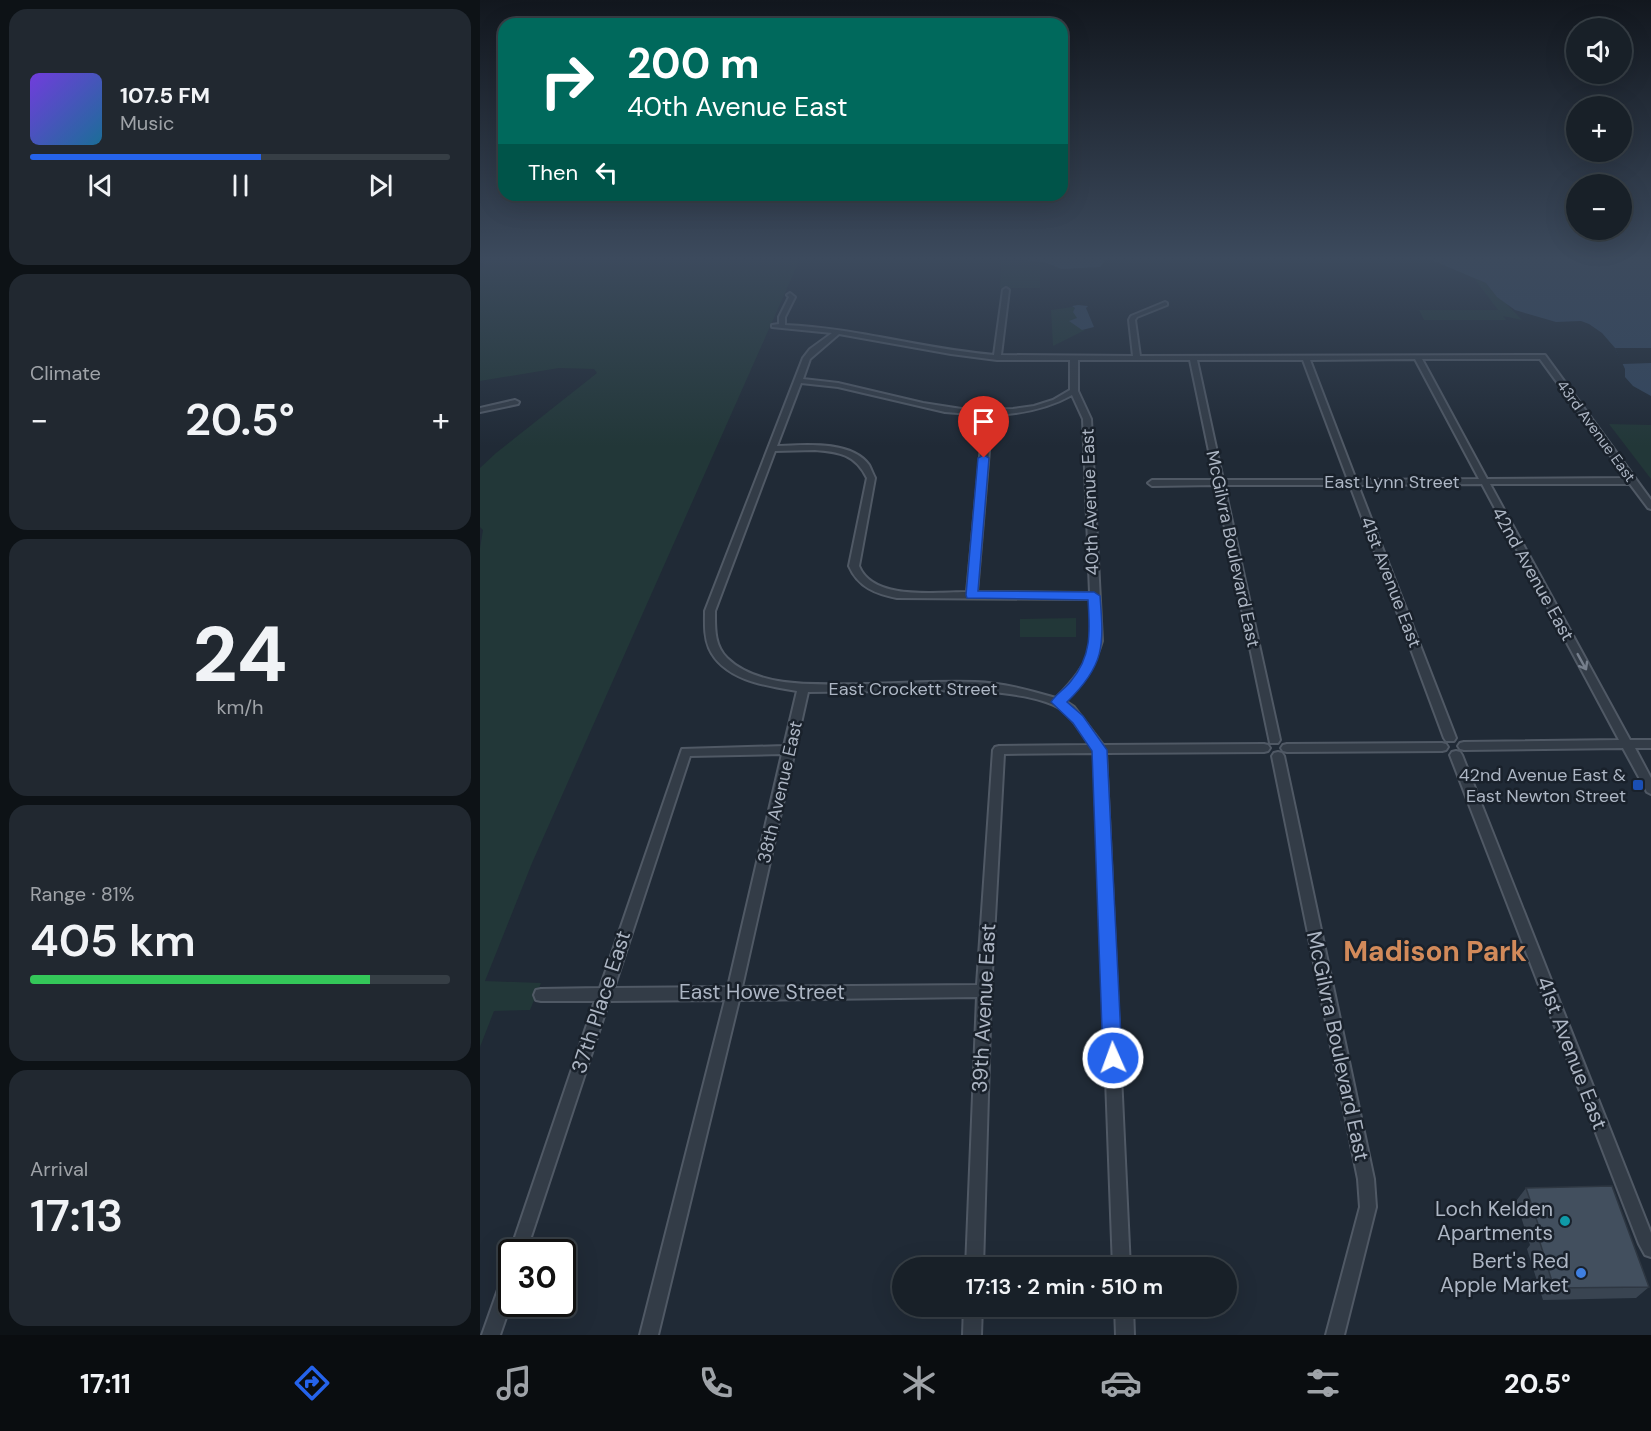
<!DOCTYPE html>
<html lang="en">
<head>
<meta charset="utf-8">
<style>
	:root { --surface:#182028; --page:#212830; --text:#f1f3f6; --muted:#9fa3a8; --line:#363e45; --accent:#2563eb }
	body { margin:0; font-family:"DM Sans",sans-serif; background:var(--page); color:var(--text); height:100vh; display:flex; flex-direction:column; font-size:22px; white-space:nowrap }
	* { box-sizing:border-box; margin:0 }
	p { font-size:20px; color:var(--muted) }
	.icon { flex:none; width:33px; height:33px; fill:none; stroke:currentColor; stroke-width:2; stroke-linecap:round; stroke-linejoin:round }
	.map { position:relative; flex:1; overflow:hidden }
	.sheet { display:flex; flex-direction:column; gap:9px; padding:9px; background:#0d1216; width:480px }
	.sheet>* { flex:none }
	.hud { position:absolute; left:18px; top:18px; width:570px; height:183px; border-radius:18px; box-shadow:0 6px 24px #0002,0 0 0 2px var(--line); background:#00695c; color:#fff; overflow:hidden }
	.fabs { position:absolute; left:1086px; top:18px; display:grid; gap:12px }
	.fabs a { display:grid; place-items:center; width:66px; height:66px; border-radius:50%; background:var(--surface); box-shadow:0 6px 24px #0002,0 0 0 2px var(--line); font-size:30px }
	.speed { position:absolute; left:18px; top:1239px; display:flex; gap:12px; font-size:30px; font-weight:700; text-align:center }
	.speed>* { display:grid; place-content:center; width:78px; height:78px; border-radius:50%; background:var(--surface); box-shadow:0 6px 24px #0002,0 0 0 2px var(--line); line-height:1 }
	.speed .limit { border:3px solid #111; border-radius:9px; background:#fff; color:#111 }
	.pin { position:absolute; display:grid; place-items:center; width:51px; height:51px; color:#fff; margin:-62px -26px; border-radius:50% 50% 50% 0; rotate:-45deg; box-shadow:0 0 6px #0007 }
	.pin .icon { rotate:45deg }
	.me { position:absolute; width:66px; margin:-33px; rotate:358deg; stroke-linejoin:round; filter:drop-shadow(0 0 4px #0008) }
	.turn { display:flex; align-items:center; gap:21px; height:126px; padding:0 30px; font-size:27px }
	.turn .icon { width:78px; height:78px; stroke-width:2.5 }
	.turn b { display:block; font-size:42px; line-height:51px }
	.then { display:flex; align-items:center; height:57px; padding:0 30px; background:#0003; gap:12px; font-size:22px }
	.big { font-size:45px; font-weight:600; line-height:1.1 }
	.sheet .card { flex:1; display:flex; flex-direction:column; justify-content:center; gap:9px; min-width:0; padding:0 21px; border-radius:18px; background:var(--page) }
	.sheet .dial { align-items:center; gap:0 }
	.dial b { font-size:78px; line-height:1 }
	.song { display:flex; align-items:center; gap:18px }
	.cover { width:72px; height:72px; border-radius:9px; background:linear-gradient(135deg,hsl(260 70% 55%),hsl(200 70% 35%)) }
	.played { height:6px; border-radius:3px; background:linear-gradient(90deg,var(--accent) 55%,var(--line) 55%) }
	.keys { display:flex; justify-content:space-around; direction:ltr }
	.heat { display:flex; justify-content:space-between; align-items:center; font-size:33px; direction:ltr }
	.charge { height:9px; border-radius:4px; background:linear-gradient(90deg,#34c759 81%,var(--line) 0) }
	.trip { position:absolute; left:412px; top:1257px; width:345px; height:60px; border-radius:30px; background:var(--surface); box-shadow:0 6px 24px #0002,0 0 0 2px var(--line); font-weight:600; line-height:60px; text-align:center }
	.dock { display:flex; height:96px; justify-content:space-around; align-items:center; background:#0a0d10; color:var(--muted) }
	.dock .icon { width:42px; height:42px }
	.dock .on { color:var(--accent) }
	.dock b { font-size:27px; color:var(--text) }
	main { display:flex; flex:1; min-height:0 }
	.map>svg:first-child { display:block }
</style>
</head>
<body>
<main>
<section class="sheet">
<div class="card">
<div class="song"><i class="cover"></i><div><b>107.5 FM</b><p>Music</p></div></div>
<div class="played"></div>
<div class="keys"><svg class="icon" aria-label="previous" viewBox="0 0 24 24"><path d="M18 5L8 12l10 7zM5 5v14"/></svg><svg class="icon" aria-label="pause" viewBox="0 0 24 24"><path d="M8 5v14M16 5v14"/></svg><svg class="icon" aria-label="next" viewBox="0 0 24 24"><path d="M6 5l10 7-10 7zM19 5v14"/></svg></div>
</div>
<div class="card"><p>Climate</p>
<div class="heat"><a>−</a><b class="big">20.5°</b><a>+</a></div>
</div>
<div class="card dial"><b>24</b><p>km/h</p></div>
<div class="card"><p>Range · 81%</p><b class="big">405 km</b><div class="charge"></div></div>
<div class="card"><p>Arrival</p><b class="big">17:13</b></div>
</section>
<div class="map">
<svg width="1171" height="1335" viewBox="0 0 1171 1335">
	<rect width="100%" height="100%" fill="#202a36"/>
	<g fill="#223738">
		<polygon points="16,259 320,259 52,863 5,981 61,983 50,1010 14,1011 0,1047 0,548 3,530 0,527 0,468 16,453 117,373 114,369 79,368 0,381 0,267 4,267 4,260 17,261"/>
		<polygon points="521,259 560,261 560,288 520,288"/>
		<polygon points="994,278 1006,283 1042,320 1023,316 1026,320 944,320 939,310 1018,310"/>
		<polygon points="592,307 596,308 602,330 605,330 573,346 571,310"/>
		<polygon points="1129,424 1171,425 1171,479"/>
		<polygon points="596,618 596,637 540,637 540,619"/>
	</g>
	<g fill="#33465e">
		<polygon points="525,259 625,259 620,267 582,269 564,262"/>
		<polygon points="949,259 1171,259 1171,396 1153,386 1145,377 1145,369 1135,348 1122,333 1109,324 1101,321 1076,322 1035,310 1017,297 1006,283"/>
		<polygon points="598,305 608,306 606,308 614,327 602,330 589,321 597,318 593,312 595,308 592,306"/>
	</g>
	<polygon fill="#202a36" points="1135,348 1171,348 1171,363 1142,364"/>
	<g fill="none" stroke-linecap="round" stroke-linejoin="round">
		<defs>
			<g id="minor">
				<path d="M526,288L529,290L521,355L653,356L649,320L651,316L685,302L687,303V305L657,317L655,320L660,356L1065,355L1171,500V509L1168,508L1150,484H1010L1150,740H1171V748H1155L1171,778V794L1167,792L1143,748L984,750L980,749L978,746L980,743L984,742L1139,740L1002,484L878,485L976,738L974,741H966L964,738L870,485H744L800,740L798,743H790L736,485L672,486L668,483L672,480H735L710,360H598V391L611,419L622,641C615,665 603,684 585,701L594,707L623,745L784,744L788,745L790,748L788,751L784,752L626,753L650,1268H633L614,753L524,754L511,991L503,1268H486L497,997L259,1000L178,1335H160L245,1000L129,1001L46,1252H32V1257L30,1252L115,1001H61L56,1000L54,995L56,990L61,989L120,988L202,749L304,746L317,691C286,686 243,680 229,648C224,636 225,623 225,611L323,358L330,349L352,333L292,327V325L299,324V317L309,297L307,295L310,293L315,297L305,317V325C376,328 443,349 514,355L523,290ZM359,334L471,354L517,360H590V390L573,400L554,406L533,409L488,410L443,403L358,383L323,379L330,359ZM935,359L999,479L876,480L830,360ZM942,359H1060L1147,478L1007,479ZM717,360H823L868,480H743ZM321,383L358,387L465,412L504,415L487,592C456,592 393,601 379,566L395,478C393,474 391,469 389,465C371,440 324,445 297,446ZM592,395L603,419L610,593L497,592L512,415C540,414 567,409 592,395ZM335,450C359,452 375,454 387,478L369,566C378,587 396,594 417,598L610,599C611,613 614,629 612,642C608,664 591,683 576,698C549,690 523,683 495,682C458,681 421,683 384,684C343,684 280,690 247,658C234,645 235,628 235,611L295,451ZM496,690C520,693 570,696 587,714C596,723 603,735 610,745L519,746L515,747L513,750L497,985L262,987L328,692ZM302,754L248,987L134,988L210,756Z"/>
				<polygon points="35,400 39,402 38,404 0,412 0,408"/>
				<polygon points="962,743 966,744 968,747 966,750 962,751 807,752 803,751 801,748 803,745 807,744"/>
				<polygon points="976,751 980,752 982,755 1171,1233 1171,1257 1165,1255 1159,1244 970,755 972,752"/>
				<polygon points="798,752 802,753 804,756 894,1179 896,1207 864,1335 846,1335 880,1207 878,1179 792,756 794,753"/>
				<polygon points="32,1265 32,1300 20,1335 2,1335 26,1267"/>
				<polygon points="484,1306 502,1306 501,1335 483,1335"/>
				<polygon points="635,1306 653,1306 654,1335 636,1335"/>
			</g>
		</defs>
		<use href="#minor" stroke="#505965" stroke-width="4"/>
		<use href="#minor" fill="#333c47" fill-rule="evenodd"/>
	</g>
	<polygon fill="#394451" points="1046,1188 1169,1287 1156,1298 1063,1300 1047,1249 1050,1245 1036,1201"/>
	<polygon fill="#424f5e" stroke="#2e3742" stroke-width="1.5" points="1132,1186 1169,1287 1074,1288 1058,1236 1062,1236 1046,1188"/>
	<defs><path id="oneway-shaft" d="M-6 0H5M1.5-3L5.5 0L1.5 3" fill="none" stroke-width="1.6" stroke-linecap="round" stroke-linejoin="round" transform="scale(1.5)"/></defs>
	<use stroke="#767f8c" href="#oneway-shaft" transform="translate(1102 662) rotate(61)"/>
	<linearGradient id="sky" x2="0" y2="1"><stop stop-color="#12171e"/><stop offset="0.58" stop-color="#3c4a5d"/><stop offset="1" stop-color="#3c4a5d" stop-opacity="0"/></linearGradient>
	<rect width="1171" height="446" fill="url(#sky)"/>
	<path fill="#2563eb" stroke="#184099" stroke-width="1.5" d="M504,455L509,458L498,591L614,592L620,596C624,646 625,665 587,702L603,716L627,750L642,1058L640,1065L633,1068L626,1065L623,1058L612,751L593,723L571,702C576,694 585,689 591,681C612,656 610,631 608,600L487,598L486,595L498,458Z"/>
	<rect fill="#1a4fb4" stroke="#19212b" stroke-width="2" x="1152" y="779" width="12" height="12" rx="3"/>
	<circle fill="#0f9aa8" stroke="#19212b" stroke-width="2" cx="1085" cy="1221" r="6"/>
	<circle fill="#3f7fe0" stroke="#19212b" stroke-width="2" cx="1101" cy="1273" r="6"/>
	<g text-anchor="middle" stroke-width="5" stroke-linejoin="round" paint-order="stroke">
		<g font-size="15" fill="#adb6c4" stroke="#19212b">
			<text transform="translate(1116 431) rotate(54)" y="5">43rd Avenue East</text>
		</g>
		<g font-size="18" fill="#adb6c4" stroke="#19212b">
			<text x="912" y="488">East Lynn Street</text>
			<text transform="translate(610 502) rotate(-92)" y="6">40th Avenue East</text>
			<text transform="translate(753 549) rotate(78)" y="6">McGilvra Boulevard East</text>
			<text transform="translate(1053 574) rotate(61)" y="6">42nd Avenue East</text>
			<text transform="translate(911 582) rotate(69)" y="6">41st Avenue East</text>
			<text x="433" y="695">East Crockett Street</text>
			<text transform="translate(300 792) rotate(-77)" y="6">38th Avenue East</text>
		</g>
		<g font-size="18" fill="#adb6c4" stroke="#19212b" text-anchor="end">
			<text x="1146" y="781">42nd Avenue East &amp;<tspan x="1146" dy="21">East Newton Street</tspan></text>
		</g>
		<g font-size="21" fill="#adb6c4" stroke="#19212b">
			<text x="282" y="999">East Howe Street</text>
			<text transform="translate(121 1002) rotate(-72)" y="7">37th Place East</text>
			<text transform="translate(504 1008) rotate(-87)" y="7">39th Avenue East</text>
			<text transform="translate(858 1046) rotate(78)" y="7">McGilvra Boulevard East</text>
			<text transform="translate(1092 1053) rotate(69)" y="7">41st Avenue East</text>
		</g>
		<g font-size="21" fill="#adb6c4" stroke="#19212b" text-anchor="end">
			<text x="1073" y="1216">Loch Kelden<tspan x="1073" dy="24">Apartments</tspan></text>
			<text x="1089" y="1268">Bert's Red<tspan x="1089" dy="24">Apple Market</tspan></text>
		</g>
		<g font-size="28" font-weight="bold" fill="#d28a5a" stroke="#19212b">
			<text x="955" y="961">Madison Park</text>
		</g>
	</g>
</svg>
<div class="fabs">
<a><svg class="icon" aria-label="sound" viewBox="0 0 24 24"><path d="M4 9h4l5-4v14l-5-4H4zM17 9q2 3 0 6"/></svg></a>
<a>+</a>
<a>−</a>
</div>
<div class="speed"><div class="limit">30</div></div>
<div class="pin" style="left:504px;top:458px;background:#d93025"><svg class="icon" aria-label="arrive" viewBox="0 0 24 24"><path d="M6 21V4h12l-3 4 3 4H6"/></svg></div>
<svg class="me" style="left:633px;top:1058px" viewBox="-20 -20 40 40"><circle r="17" fill="#2563eb" stroke="#fff" stroke-width="3"/><path d="M0-11L8 9 0 5-8 9z" fill="#fff"/></svg>
<div class="trip">17:13 · 2 min · 510 m</div>
<div class="hud">
<div class="turn"><svg class="icon" aria-label="right" viewBox="0 0 24 24"><path d="M7 20v-9h11M14 6l5 5-5 5"/></svg><div><b>200 m</b>40th Avenue East</div></div>
<div class="then">Then<svg class="icon" aria-label="left" viewBox="0 0 24 24"><path d="M17 20v-9H6M10 6l-5 5 5 5"/></svg></div>
</div>
</div>
</main>
<nav class="dock">
<b>17:11</b>
<svg class="icon on" aria-label="directions" viewBox="0 0 24 24"><path d="M12 3l9 9-9 9-9-9zM9 14v-3h6M13 9l2 2-2 2"/></svg>
<svg class="icon" aria-label="music" viewBox="0 0 24 24"><path d="M9 18V5l10-2v13"/><circle cx="6" cy="18" r="3"/><circle cx="16" cy="16" r="3"/></svg>
<svg class="icon" aria-label="phone" viewBox="0 0 24 24"><path d="M5 4h4l2 5-3 2q2 4 5 5l2-3 5 2v4C11 20 4 13 5 4z"/></svg>
<svg class="icon" aria-label="climate" viewBox="0 0 24 24"><path d="M12 3v18M4 7l16 10M4 17L20 7"/></svg>
<svg class="icon" aria-label="car" viewBox="0 0 24 24"><path d="M5 17H2v-5l4-1 3-4h7l3 4 3 1v5h-3M9 17h6M6 11h13"/><circle cx="7" cy="17" r="2"/><circle cx="17" cy="17" r="2"/></svg>
<svg class="icon" aria-label="filters" viewBox="0 0 24 24"><path d="M4 7h16M4 17h16"/><circle cx="9" cy="7" r="2"/><circle cx="15" cy="17" r="2"/></svg>
<b>20.5°</b>
</nav>
</body>
</html>
